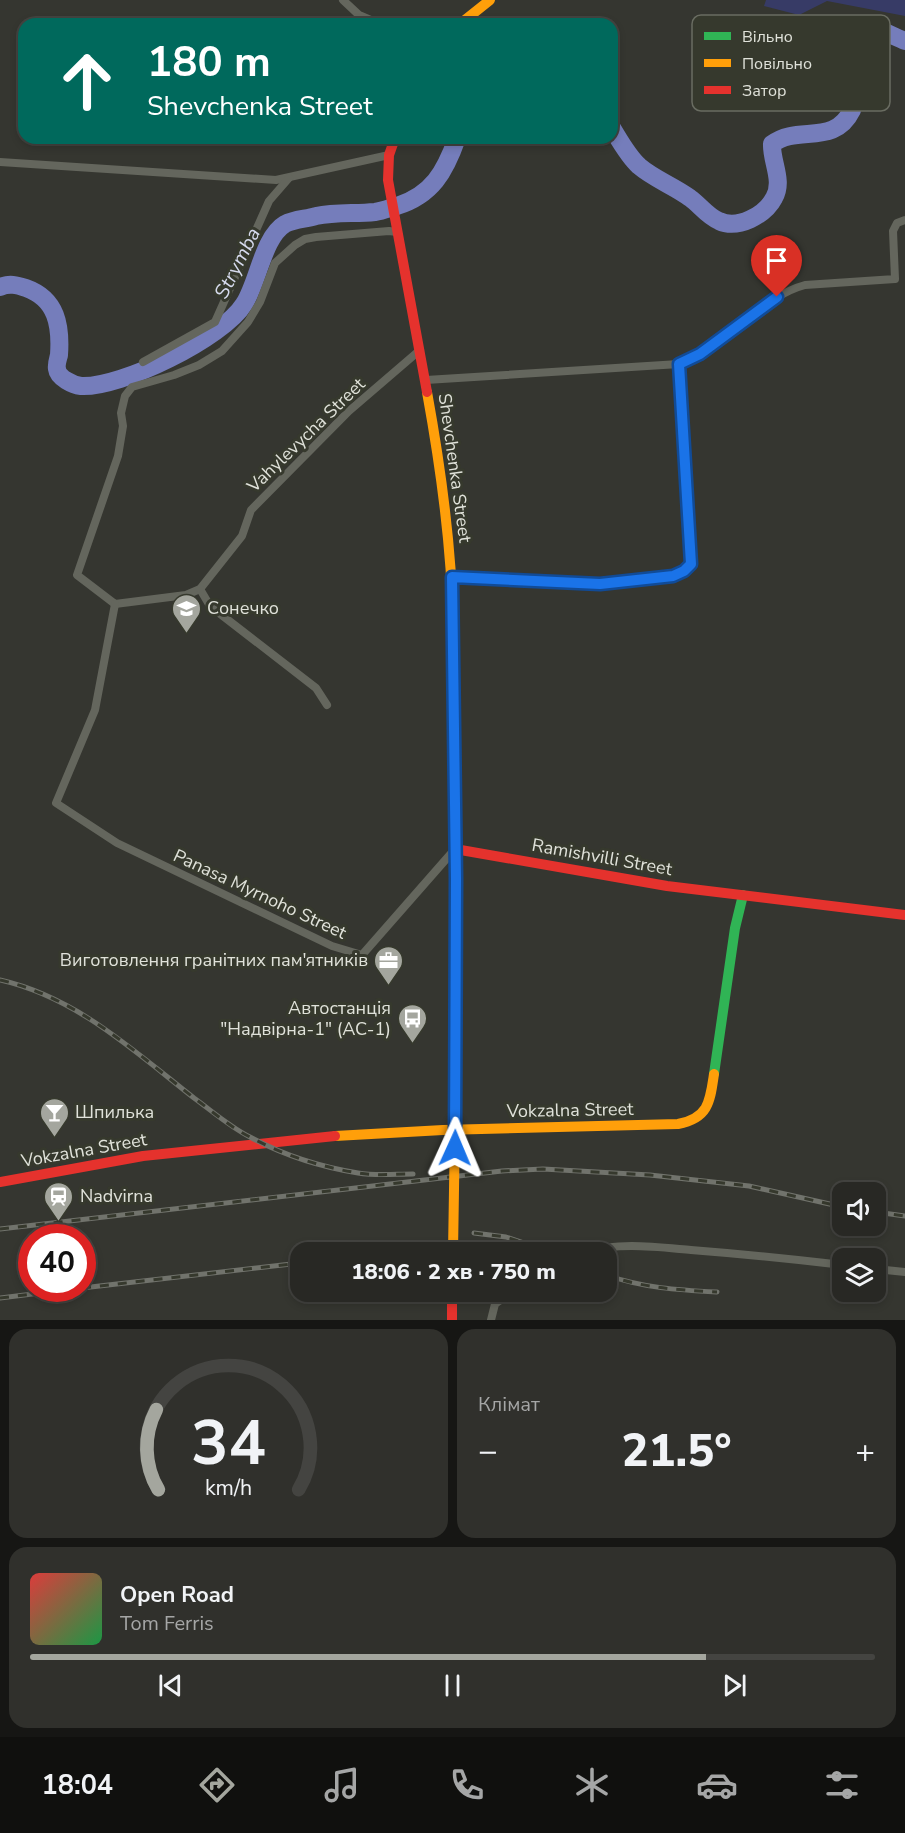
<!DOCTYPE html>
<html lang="uk">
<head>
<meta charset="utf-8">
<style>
	:root { --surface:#282824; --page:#30302c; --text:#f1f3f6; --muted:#a5a6a6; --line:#444441; --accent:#a4a69e }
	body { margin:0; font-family:"Nunito Sans",sans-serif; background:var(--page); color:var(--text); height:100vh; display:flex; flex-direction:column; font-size:22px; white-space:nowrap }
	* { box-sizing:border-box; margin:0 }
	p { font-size:20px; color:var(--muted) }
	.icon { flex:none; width:33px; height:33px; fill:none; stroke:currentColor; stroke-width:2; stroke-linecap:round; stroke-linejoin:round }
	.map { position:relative; height:1320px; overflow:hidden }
	.side { display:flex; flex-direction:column; gap:9px; padding:9px; background:#161614; flex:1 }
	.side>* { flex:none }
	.hud { position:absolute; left:18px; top:18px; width:600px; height:126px; border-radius:18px; box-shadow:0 3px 9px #0003,0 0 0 2px var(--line); background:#00695c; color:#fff; overflow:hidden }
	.buttons { position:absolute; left:832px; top:1182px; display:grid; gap:12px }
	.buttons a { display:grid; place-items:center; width:54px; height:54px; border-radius:12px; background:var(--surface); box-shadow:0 3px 9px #0003,0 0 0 2px var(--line); font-size:30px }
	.speed { position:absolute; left:18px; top:1224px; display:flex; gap:12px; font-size:30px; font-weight:700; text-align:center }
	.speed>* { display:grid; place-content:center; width:78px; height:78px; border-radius:50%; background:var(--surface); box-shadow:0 3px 9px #0003,0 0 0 2px var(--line); line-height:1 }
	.speed .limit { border:9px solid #d22; background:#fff; color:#111 }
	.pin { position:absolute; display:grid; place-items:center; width:51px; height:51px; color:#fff; margin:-62px -26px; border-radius:50% 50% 50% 0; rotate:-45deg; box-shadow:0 0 6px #0007 }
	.pin .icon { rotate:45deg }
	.me { position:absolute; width:66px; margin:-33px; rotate:1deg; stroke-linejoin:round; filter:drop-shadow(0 0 4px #0008) }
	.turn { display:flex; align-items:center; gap:21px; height:126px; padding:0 30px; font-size:27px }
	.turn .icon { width:78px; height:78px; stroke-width:2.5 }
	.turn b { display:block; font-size:42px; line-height:51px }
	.big { font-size:45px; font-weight:800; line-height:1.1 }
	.side .tile { flex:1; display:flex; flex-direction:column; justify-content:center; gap:9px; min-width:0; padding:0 21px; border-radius:18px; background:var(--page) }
	.side .dial { align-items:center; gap:0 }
	.dial svg { height:156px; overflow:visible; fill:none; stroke:var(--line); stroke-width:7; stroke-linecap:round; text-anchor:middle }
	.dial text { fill:var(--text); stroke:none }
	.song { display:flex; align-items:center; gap:18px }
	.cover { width:72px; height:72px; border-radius:9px; background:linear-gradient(135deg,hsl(0 70% 55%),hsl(140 70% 35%)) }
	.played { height:6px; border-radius:3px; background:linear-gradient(90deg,var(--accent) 80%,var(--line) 80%) }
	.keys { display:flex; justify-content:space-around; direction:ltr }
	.heat { display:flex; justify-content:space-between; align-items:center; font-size:33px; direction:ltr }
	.side .tiles { flex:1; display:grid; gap:9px; grid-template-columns:1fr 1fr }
	.tile:last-child { grid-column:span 2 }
	.trip { position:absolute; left:290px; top:1242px; width:327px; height:60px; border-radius:18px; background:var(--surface); box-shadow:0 3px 9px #0003,0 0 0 2px var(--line); font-weight:800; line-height:60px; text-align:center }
	.tabs { display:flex; height:96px; justify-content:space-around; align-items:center; background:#10100e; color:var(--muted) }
	.tabs .icon { width:42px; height:42px }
	.tabs .active { color:var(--accent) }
	.tabs b { font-size:27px; color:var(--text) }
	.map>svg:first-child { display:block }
</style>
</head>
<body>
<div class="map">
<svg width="905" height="1320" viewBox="0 0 905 1320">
	<rect width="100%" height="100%" fill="#353630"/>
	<polygon fill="#373b66" points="766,0 905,0 905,16 827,1 799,15 764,6"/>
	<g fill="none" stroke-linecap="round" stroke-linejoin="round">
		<g stroke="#757dbb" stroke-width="18">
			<path d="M612,128C620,141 628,156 639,166C654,179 674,186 690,198C700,205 707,216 719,221C738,230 765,215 774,198C784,181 771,161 772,144C798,124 834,147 852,110L847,97L804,63L795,49L798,40C820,27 849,21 873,28C884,31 895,37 905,41"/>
			<path d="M0,287C9,283 17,285 26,288C57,299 61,326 59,355C58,359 56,365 57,369C58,378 73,385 81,386C121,388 223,338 244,304C258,283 263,237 285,224C294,219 307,219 316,216C336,212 355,214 375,212C382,211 390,208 397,206C432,195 445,172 457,138"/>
		</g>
		<g stroke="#64665d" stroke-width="8">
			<polyline points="343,0 359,15 380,24"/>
			<polyline points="0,162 276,180 389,155"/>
			<polyline points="397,232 389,231 316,237 305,239 295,245 275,263 260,302 248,322 222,351 199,365 174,375 132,387 125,396 121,413 123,426 118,456 77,575 115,604 186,595 200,589 242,536 251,510 349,411 420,350"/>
			<polyline points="143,362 215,322 269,201 289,178"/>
			<path d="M679,364C704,351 726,334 749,318C767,304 783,291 805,285L895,279L893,231L897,223L905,220"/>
			<polyline points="426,380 679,364 691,564 684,571 673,576 600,584 452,577"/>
			<polyline points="200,589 210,606 316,688 327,705"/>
			<polyline points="115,604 95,710 56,803 117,843 332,946 362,955 455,849"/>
			<path d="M585,1252C619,1242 656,1247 691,1250C742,1254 792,1259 843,1265"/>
			<polyline points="876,1269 905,1272"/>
			<polyline points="491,1320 495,1304 512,1292"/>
		</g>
		<g stroke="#30b455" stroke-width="10">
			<polyline points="453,625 456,877"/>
			<polyline points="714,1074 735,928 743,895"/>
		</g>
		<g stroke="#ff9f0a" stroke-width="10">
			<polyline points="460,24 490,0"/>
			<path d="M427,392C441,469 452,546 453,625"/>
			<path d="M335,1136L443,1130L678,1124C709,1118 710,1101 714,1074"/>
		</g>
		<g stroke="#e5322d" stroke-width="10">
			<polyline points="395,138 389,155 388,180 427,392"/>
			<polyline points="455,849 667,886 905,915"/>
			<polyline points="455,1127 456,877"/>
			<polyline points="0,1182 143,1156 335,1136"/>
			<polyline points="452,1292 452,1320"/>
		</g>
		<defs>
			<g id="rail">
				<path d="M0,980C76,997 134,1051 194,1098C212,1111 230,1127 250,1137C283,1155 321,1167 358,1173C376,1176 395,1174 413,1174"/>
				<polyline points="876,1212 905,1216"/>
				<polyline points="0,1229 502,1171 543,1169 650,1175 749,1186 843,1207"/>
				<polyline points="474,1233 506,1237 551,1252"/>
				<polyline points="360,1252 372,1250"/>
				<path d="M606,1275C644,1288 677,1290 717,1292"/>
				<polyline points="82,1288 300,1263"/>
				<polyline points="0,1298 81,1288"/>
			</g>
		</defs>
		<use href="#rail" stroke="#71736c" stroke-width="5"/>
		<use href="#rail" stroke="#36392d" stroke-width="3" stroke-dasharray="9" stroke-linecap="butt"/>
		<polyline stroke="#ff9f0a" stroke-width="10" points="453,1252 455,1127"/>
	</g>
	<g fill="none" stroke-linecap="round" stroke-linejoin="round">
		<defs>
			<polyline id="route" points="455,1148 456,879 452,577 600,584 673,576 684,571 691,564 679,364 700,354 777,297"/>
		</defs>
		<use href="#route" stroke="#114b97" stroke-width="15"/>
		<use href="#route" stroke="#1a73e8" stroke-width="10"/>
	</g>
	<defs>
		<symbol id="school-pin" viewBox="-11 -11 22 30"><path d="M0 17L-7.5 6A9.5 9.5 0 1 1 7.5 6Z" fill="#a4a69e" stroke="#36392d"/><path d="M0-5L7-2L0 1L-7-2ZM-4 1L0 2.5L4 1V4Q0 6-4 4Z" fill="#fff"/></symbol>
		<symbol id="office-pin" viewBox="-11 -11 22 30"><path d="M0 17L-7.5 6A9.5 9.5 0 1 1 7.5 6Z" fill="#a4a69e" stroke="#36392d"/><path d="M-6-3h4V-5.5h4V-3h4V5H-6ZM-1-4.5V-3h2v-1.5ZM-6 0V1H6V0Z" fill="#fff"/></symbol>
		<symbol id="bus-pin" viewBox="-11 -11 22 30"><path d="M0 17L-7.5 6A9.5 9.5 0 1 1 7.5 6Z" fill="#a4a69e" stroke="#36392d"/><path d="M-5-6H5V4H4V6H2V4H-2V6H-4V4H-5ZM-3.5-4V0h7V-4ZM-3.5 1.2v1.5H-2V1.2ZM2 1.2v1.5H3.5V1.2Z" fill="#fff"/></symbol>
		<symbol id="bar-pin" viewBox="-11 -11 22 30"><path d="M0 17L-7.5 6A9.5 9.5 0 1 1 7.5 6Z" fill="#a4a69e" stroke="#36392d"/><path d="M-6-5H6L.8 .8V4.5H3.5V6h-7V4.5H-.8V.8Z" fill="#fff"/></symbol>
		<symbol id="station-pin" viewBox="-11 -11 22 30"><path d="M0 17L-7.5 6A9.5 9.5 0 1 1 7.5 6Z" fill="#a4a69e" stroke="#36392d"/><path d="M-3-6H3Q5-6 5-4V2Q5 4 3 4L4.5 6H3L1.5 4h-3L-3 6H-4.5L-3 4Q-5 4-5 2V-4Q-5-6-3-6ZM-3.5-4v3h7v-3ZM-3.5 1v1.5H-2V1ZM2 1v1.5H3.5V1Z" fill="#fff"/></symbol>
	</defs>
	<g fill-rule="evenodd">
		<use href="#school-pin" x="170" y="592" width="33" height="45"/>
		<use href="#office-pin" x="372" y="944" width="33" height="45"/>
		<use href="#bus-pin" x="396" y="1002" width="33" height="45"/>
		<use href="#bar-pin" x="38" y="1096" width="33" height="45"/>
		<use href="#station-pin" x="42" y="1180" width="33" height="45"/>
	</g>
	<g text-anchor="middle" stroke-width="6" stroke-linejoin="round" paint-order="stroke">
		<g font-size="18" fill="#e0e2da" stroke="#36392d">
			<text transform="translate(306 435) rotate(-44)" y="6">Vahylevycha Street</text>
			<text transform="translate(455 468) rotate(82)" y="6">Shevchenka Street</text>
			<text transform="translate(602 857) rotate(10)" y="6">Ramishvilli Street</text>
			<text transform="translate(260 894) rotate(25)" y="6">Panasa Myrnoho Street</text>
			<text transform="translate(570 1110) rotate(-1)" y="6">Vokzalna Street</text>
			<text transform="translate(84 1150) rotate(-10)" y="6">Vokzalna Street</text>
		</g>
		<g font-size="18" fill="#e0e2da" stroke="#36392d" text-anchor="start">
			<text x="207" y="614">Сонечко</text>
			<text x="368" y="966" text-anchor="end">Виготовлення гранітних пам'ятників</text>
			<text x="391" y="1014" text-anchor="end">Автостанція<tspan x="391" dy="21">"Надвірна-1" (АС-1)</tspan></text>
			<text x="75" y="1118">Шпилька</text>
			<text x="80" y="1202">Nadvirna</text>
		</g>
		<g font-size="20" font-style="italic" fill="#d6daed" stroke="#36392d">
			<text transform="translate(237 263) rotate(-63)" y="7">Strymba</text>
		</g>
	</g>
	<rect x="692" y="15" width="198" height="96" rx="9" fill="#36392d" stroke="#696c61" stroke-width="1.5"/>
	<rect x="704" y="32" width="27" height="8" fill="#30b455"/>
	<rect x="704" y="59" width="27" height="8" fill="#ff9f0a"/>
	<rect x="704" y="86" width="27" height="8" fill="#e5322d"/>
	<g font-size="16" fill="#e0e2da">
		<text x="742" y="42">Вільно</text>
		<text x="742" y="69">Повільно</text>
		<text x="742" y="96">Затор</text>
	</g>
</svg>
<div class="buttons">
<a><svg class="icon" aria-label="sound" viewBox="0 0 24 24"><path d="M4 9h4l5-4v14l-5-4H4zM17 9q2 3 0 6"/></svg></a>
<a><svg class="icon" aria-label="layers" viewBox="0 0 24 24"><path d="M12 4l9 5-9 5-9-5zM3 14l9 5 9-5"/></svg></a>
</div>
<div class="speed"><div class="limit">40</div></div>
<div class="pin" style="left:777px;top:297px;background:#d93025"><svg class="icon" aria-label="arrive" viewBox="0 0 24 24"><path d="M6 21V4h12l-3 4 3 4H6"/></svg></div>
<svg class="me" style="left:455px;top:1148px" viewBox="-20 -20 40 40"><path d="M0-17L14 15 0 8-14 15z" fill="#1a73e8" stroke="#fff" stroke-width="4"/></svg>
<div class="trip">18:06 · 2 хв · 750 m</div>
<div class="hud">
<div class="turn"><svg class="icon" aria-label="ahead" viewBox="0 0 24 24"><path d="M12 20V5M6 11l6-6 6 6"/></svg><div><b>180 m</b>Shevchenka Street</div></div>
</div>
</div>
<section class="side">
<div class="tiles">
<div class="tile dial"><svg viewBox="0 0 100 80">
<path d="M14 69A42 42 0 1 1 86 69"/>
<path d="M14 69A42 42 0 0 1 13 28" stroke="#a4a69e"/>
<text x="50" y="56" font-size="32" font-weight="700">34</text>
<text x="50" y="72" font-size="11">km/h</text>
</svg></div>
<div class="tile"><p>Клімат</p>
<div class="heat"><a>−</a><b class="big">21.5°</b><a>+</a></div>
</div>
<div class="tile">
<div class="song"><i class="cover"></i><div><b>Open Road</b><p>Tom Ferris</p></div></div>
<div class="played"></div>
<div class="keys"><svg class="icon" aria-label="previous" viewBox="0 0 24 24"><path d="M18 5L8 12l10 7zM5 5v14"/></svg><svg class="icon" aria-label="pause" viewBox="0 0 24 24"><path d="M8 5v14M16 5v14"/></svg><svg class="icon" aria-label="next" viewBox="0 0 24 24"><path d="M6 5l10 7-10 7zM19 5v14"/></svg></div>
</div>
</div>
</section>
<nav class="tabs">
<b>18:04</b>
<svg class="icon active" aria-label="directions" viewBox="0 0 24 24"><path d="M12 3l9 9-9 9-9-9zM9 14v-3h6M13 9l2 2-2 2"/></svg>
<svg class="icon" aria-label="music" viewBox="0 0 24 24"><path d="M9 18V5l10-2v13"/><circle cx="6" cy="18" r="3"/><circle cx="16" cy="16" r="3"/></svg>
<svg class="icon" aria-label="phone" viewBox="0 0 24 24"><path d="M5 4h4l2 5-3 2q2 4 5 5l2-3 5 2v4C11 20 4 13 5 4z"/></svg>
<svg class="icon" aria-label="climate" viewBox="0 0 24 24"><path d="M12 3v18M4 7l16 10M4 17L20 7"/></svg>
<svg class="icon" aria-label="car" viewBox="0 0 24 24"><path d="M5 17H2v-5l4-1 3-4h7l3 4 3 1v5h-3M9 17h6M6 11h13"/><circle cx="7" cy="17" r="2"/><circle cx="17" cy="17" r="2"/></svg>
<svg class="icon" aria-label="filters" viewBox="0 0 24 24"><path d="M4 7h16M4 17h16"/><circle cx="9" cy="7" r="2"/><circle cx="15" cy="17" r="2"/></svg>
</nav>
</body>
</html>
